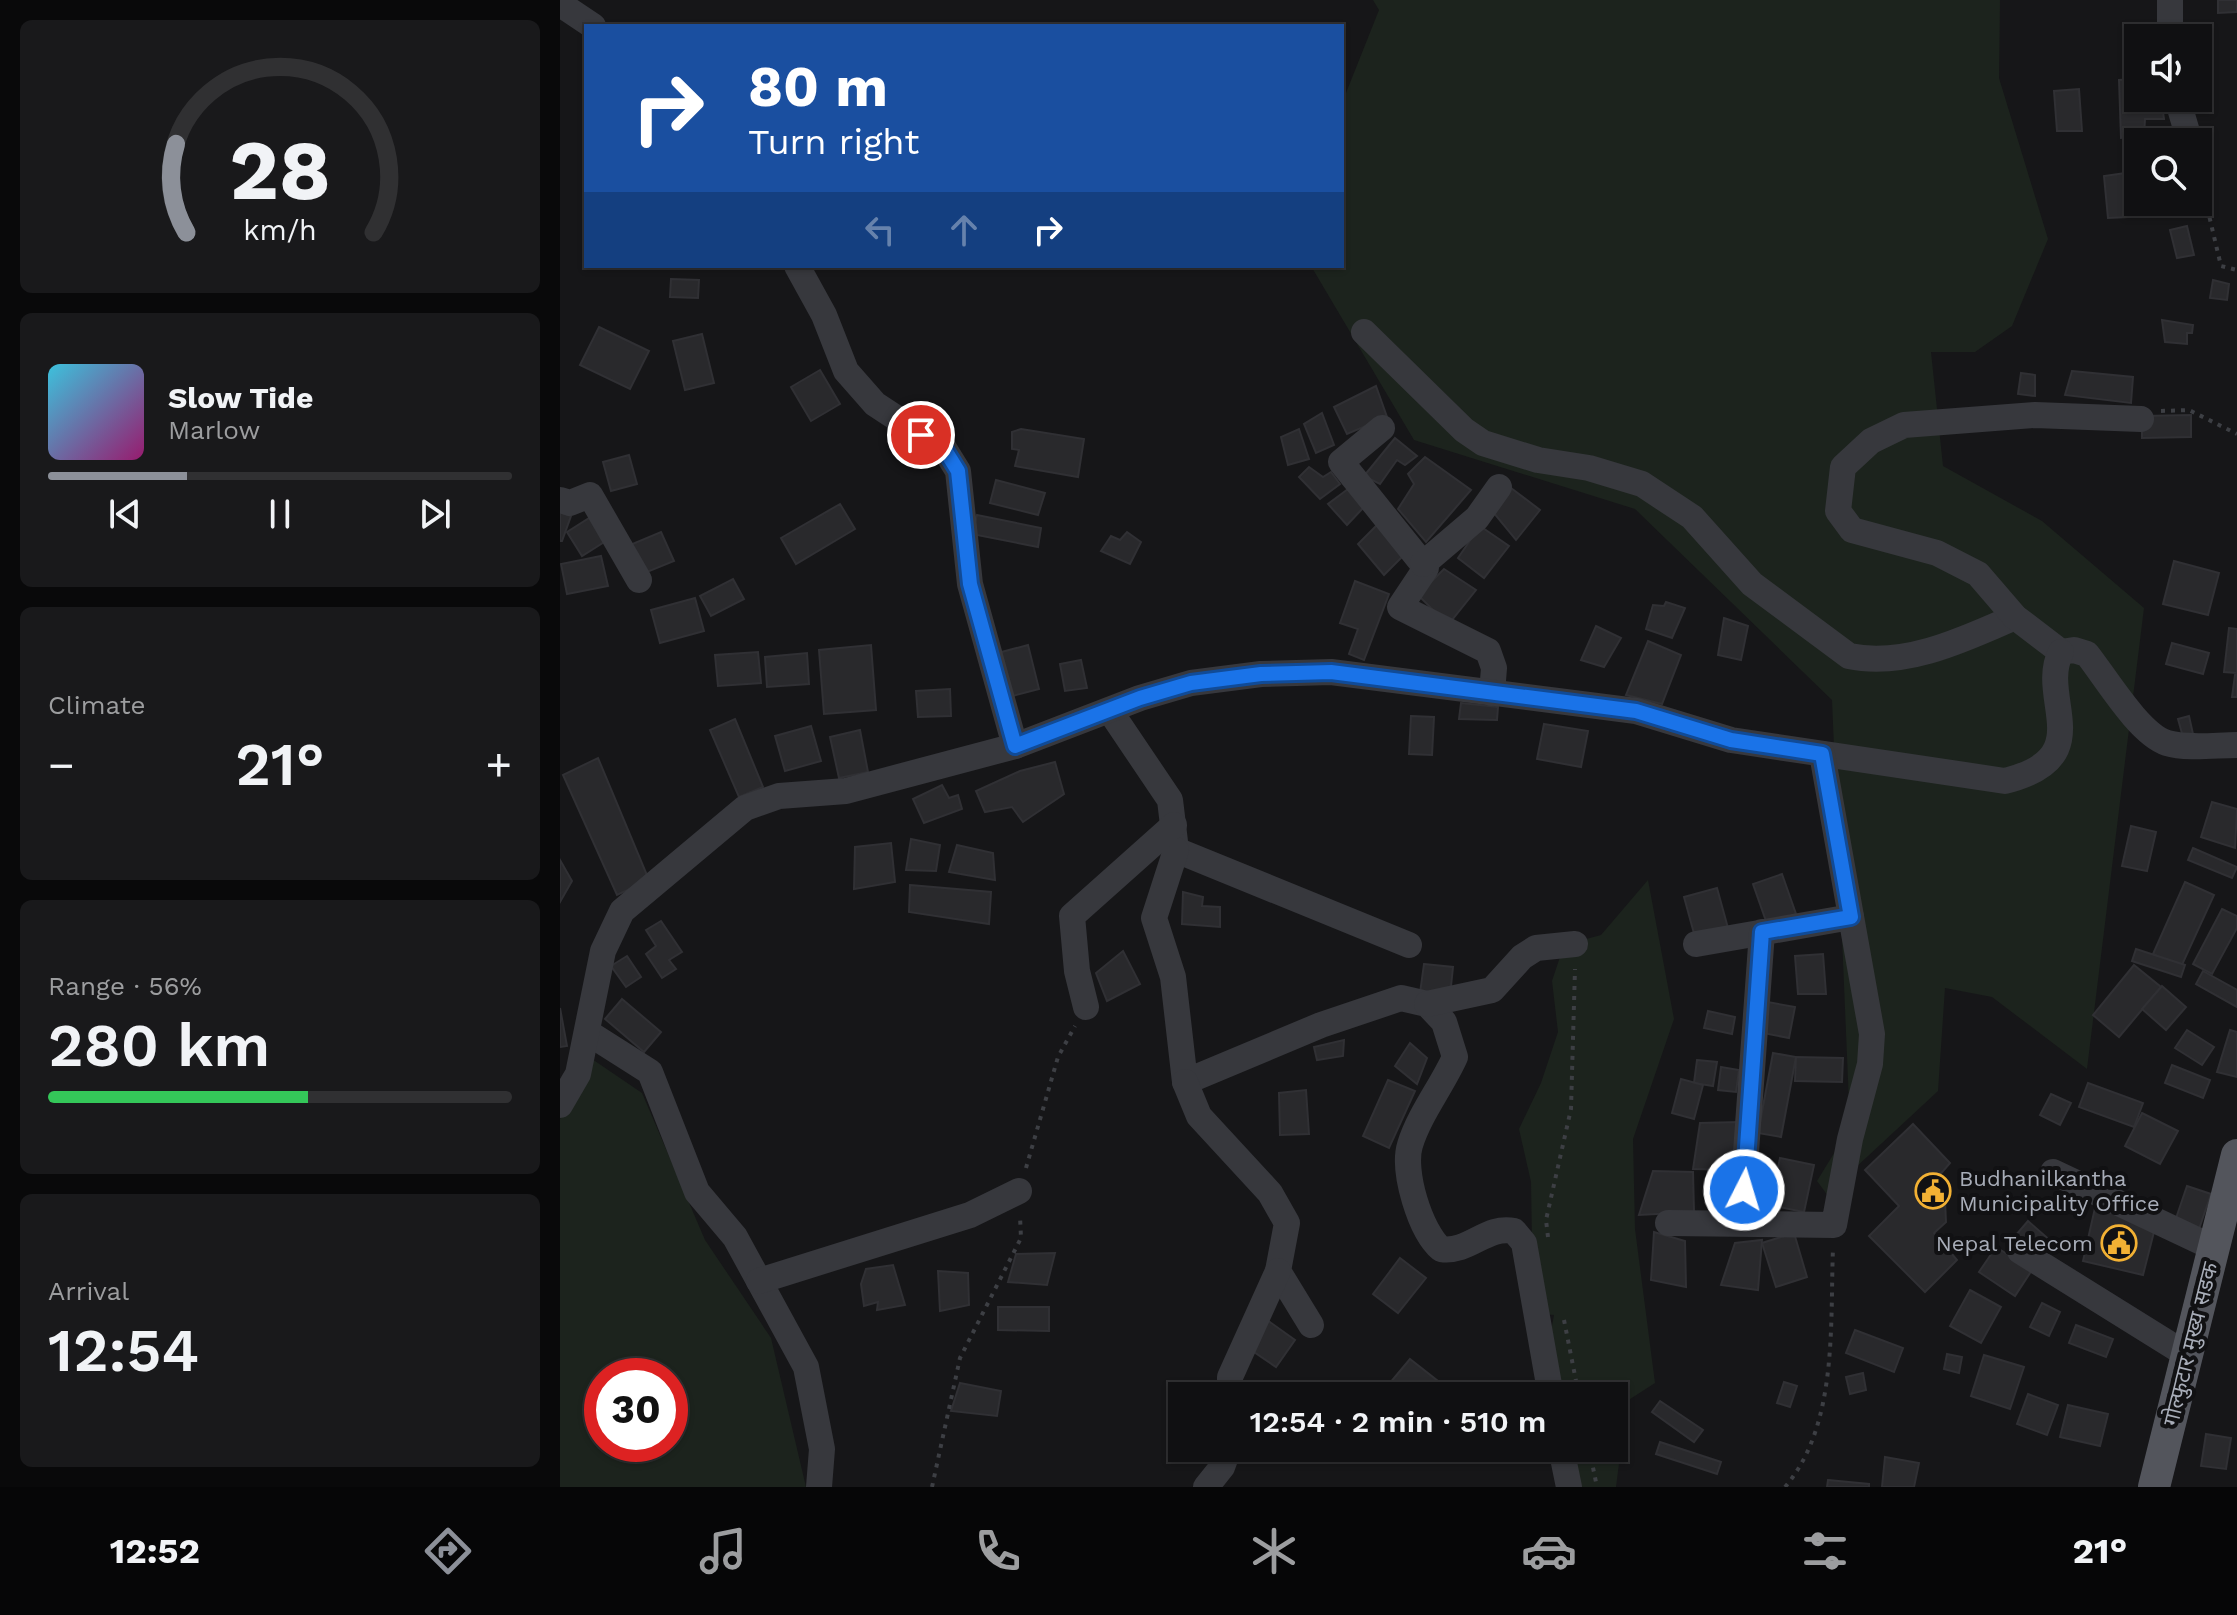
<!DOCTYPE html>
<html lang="en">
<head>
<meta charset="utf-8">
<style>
	:root { --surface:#101012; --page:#19191b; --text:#f1f3f6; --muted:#9c9d9f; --line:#303032; --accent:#8c9099 }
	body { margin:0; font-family:"Work Sans","Noto Sans Devanagari",sans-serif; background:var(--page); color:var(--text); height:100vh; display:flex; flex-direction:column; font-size:30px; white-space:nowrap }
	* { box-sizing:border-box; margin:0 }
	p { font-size:26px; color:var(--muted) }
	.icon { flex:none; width:44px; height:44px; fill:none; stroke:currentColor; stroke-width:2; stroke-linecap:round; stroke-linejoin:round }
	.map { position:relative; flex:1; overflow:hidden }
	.details { display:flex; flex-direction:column; gap:20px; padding:20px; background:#09090a; width:560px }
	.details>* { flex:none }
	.banner { position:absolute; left:24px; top:24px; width:760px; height:244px; border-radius:0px; box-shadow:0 2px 6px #0004,0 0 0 2px var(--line); background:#1a4fa0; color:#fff; overflow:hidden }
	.controls { position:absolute; left:1564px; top:24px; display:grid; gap:16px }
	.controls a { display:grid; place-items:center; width:88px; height:88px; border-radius:0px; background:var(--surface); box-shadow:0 2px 6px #0004,0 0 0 2px var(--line); font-size:40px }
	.speed { position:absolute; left:24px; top:1358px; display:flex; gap:16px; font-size:40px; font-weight:700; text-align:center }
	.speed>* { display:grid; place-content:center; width:104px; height:104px; border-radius:50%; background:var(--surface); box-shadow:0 2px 6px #0004,0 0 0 2px var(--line); line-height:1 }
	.speed .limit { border:12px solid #d22; background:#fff; color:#111 }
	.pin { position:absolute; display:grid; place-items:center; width:68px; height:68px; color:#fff; margin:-34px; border:4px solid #fff; border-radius:50%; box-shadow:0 2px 8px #0007 }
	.me { position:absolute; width:88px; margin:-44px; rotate:5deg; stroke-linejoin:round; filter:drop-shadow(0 0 6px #0008) }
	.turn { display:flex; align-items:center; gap:28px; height:168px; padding:0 32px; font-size:36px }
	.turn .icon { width:104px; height:104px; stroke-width:2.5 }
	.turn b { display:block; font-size:56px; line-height:68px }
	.lanes { display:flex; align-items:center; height:76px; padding:0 32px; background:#0003; justify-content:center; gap:40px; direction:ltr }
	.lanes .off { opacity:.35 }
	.big { font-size:60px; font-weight:600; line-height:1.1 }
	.details .widget { flex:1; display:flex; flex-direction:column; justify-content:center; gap:12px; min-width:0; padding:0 28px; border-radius:12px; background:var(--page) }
	.details .dial { align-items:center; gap:0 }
	.dial svg { height:208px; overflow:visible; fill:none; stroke:var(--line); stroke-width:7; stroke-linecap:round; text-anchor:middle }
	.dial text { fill:var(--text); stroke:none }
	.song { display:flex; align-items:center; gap:24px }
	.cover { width:96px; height:96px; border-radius:12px; background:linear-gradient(135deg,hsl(190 70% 55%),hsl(320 70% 35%)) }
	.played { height:8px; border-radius:4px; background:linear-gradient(90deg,var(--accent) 30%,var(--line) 30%) }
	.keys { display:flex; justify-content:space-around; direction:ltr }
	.heat { display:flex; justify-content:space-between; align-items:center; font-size:44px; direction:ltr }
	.charge { height:12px; border-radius:6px; background:linear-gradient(90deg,#34c759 56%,var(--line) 0) }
	.trip { position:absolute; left:608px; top:1382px; width:460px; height:80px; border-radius:0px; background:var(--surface); box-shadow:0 2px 6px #0004,0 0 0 2px var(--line); font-weight:600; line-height:80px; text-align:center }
	.tabs { display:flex; height:128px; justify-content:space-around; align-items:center; background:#060607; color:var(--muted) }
	.tabs .icon { width:56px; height:56px }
	.tabs .current { color:var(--accent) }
	.tabs b { font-size:36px; color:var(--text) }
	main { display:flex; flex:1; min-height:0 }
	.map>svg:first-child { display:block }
</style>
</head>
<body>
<main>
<section class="details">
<div class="widget dial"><svg viewBox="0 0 100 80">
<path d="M14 69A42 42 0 1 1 86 69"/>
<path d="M14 69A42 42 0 0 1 10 35" stroke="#8c9099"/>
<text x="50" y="56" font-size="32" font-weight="700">28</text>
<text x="50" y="72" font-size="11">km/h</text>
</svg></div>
<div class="widget">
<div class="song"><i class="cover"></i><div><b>Slow Tide</b><p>Marlow</p></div></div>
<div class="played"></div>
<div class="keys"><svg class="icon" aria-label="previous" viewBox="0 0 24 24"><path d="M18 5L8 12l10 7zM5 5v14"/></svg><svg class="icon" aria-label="pause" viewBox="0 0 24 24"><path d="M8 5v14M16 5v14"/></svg><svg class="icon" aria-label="next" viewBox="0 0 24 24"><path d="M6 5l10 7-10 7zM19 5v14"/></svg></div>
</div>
<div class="widget"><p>Climate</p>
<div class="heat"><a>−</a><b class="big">21°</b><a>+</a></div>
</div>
<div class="widget"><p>Range · 56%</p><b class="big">280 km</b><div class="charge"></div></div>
<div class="widget"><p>Arrival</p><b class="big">12:54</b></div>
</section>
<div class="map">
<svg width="1677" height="1487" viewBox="0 0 1677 1487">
	<rect width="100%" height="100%" fill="#161618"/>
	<g fill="#1c231d" fill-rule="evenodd">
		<polygon points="813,0 1440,0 1439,78 1488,239 1452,326 1415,352 1371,352 1383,466 1482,521 1584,608 1527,1069 1432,997 1385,988 1378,1091 1294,1169 1271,1200 1257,1181 1290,1127 1272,700 1075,509 854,440 751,266 782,266 782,103 819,10"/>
		<polygon points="1088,880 1114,1019 1073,1139 1075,1229 1095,1383 1067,1401 1056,1487 1019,1487 1010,1448 1054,1448 1054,1396 997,1396 987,1353 994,1315 982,1314 972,1244 971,1182 959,1129 981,1083 998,1032 992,981 1004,945 1041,935"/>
		<path d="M32,1059L82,1093L145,1240L211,1338L246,1487H0V1119ZM42,1376H110V1444H42Z"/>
	</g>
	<g fill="#29292c" stroke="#303034" stroke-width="2">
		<polygon points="1658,0 1677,0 1677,12 1658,13"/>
		<polygon points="1638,42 1643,42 1643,48 1648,52 1647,84 1638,83"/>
		<polygon points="1578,79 1578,98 1601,98 1604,119 1585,119 1584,136 1561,138 1559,80"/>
		<polygon points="1519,89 1522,131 1497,131 1494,91"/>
		<polygon points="1573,172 1575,187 1565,189 1568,217 1548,218 1544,176"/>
		<polygon points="1627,226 1634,255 1617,258 1610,230"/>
		<polygon points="111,279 139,280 138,298 110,297"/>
		<polygon points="1653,280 1669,284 1667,300 1650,298"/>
		<polygon points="1602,320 1633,325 1632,333 1627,333 1627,344 1605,342"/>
		<polygon points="39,327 89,351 70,389 20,365"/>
		<polygon points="142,334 154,383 125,390 113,341"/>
		<polygon points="260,370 280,404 251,421 231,387"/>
		<polygon points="1512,371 1573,377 1571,403 1505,395"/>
		<polygon points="1461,373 1475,375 1475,396 1458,394"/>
		<polygon points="816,386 827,417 787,434 774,407"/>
		<polygon points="762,413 774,445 756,453 744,424"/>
		<polygon points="1631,415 1631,437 1582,438 1582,416"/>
		<polygon points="461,429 524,439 518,477 455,466 459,450 452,449 452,432"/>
		<polygon points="739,429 749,459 728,465 721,437"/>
		<polygon points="835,438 857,456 845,465 837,460 820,484 804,476"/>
		<polygon points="69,455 77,484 51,491 43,462"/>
		<polygon points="865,457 911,490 866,542 838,509 854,484 848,474"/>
		<polygon points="749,467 763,477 771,472 780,484 760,499 739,477"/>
		<polygon points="436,480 485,493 478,515 430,503"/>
		<polygon points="951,488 980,510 956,540 933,512"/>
		<polygon points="788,489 805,506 787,525 768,504"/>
		<polygon points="280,504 295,529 236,564 221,538"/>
		<polygon points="0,512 11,516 2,541 0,541"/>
		<polygon points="34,515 49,539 22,556 7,532"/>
		<polygon points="417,515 481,528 478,547 412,534"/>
		<polygon points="819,523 846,553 824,575 798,544"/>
		<polygon points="920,526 949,546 924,578 898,558"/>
		<polygon points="101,532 114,561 82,574 70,545"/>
		<polygon points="567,532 581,542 570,564 541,551 551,536 560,540"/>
		<polygon points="41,556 48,586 7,594 1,564"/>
		<polygon points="1614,561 1659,573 1648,615 1603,604"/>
		<polygon points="884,569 916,590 888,625 858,595"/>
		<polygon points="173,579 184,599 151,616 140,596"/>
		<polygon points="795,581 829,594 804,660 789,654 798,629 780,623"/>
		<polygon points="135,598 144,631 100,643 91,610"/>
		<polygon points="1106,602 1125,608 1112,638 1086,629 1093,605 1104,606"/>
		<polygon points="1164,618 1188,626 1181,660 1158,655"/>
		<polygon points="1036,626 1061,638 1044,667 1021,660"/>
		<polygon points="1669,628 1677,629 1677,673 1664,672"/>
		<polygon points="1088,641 1121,655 1102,704 1066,695"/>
		<polygon points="1612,643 1649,653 1643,674 1606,664"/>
		<polygon points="311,645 316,710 264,714 259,650"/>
		<polygon points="468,645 479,689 445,698 434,654"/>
		<polygon points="198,652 201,683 158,686 155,655"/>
		<polygon points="247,653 249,684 207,687 205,657"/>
		<polygon points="521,660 527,688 505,691 500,664"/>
		<polygon points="1675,675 1677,675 1677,697 1672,697"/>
		<polygon points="390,689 391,716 358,717 356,691"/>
		<polygon points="901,703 938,707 937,720 899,719"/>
		<polygon points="851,716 874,717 872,755 849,754"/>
		<polygon points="1629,716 1633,734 1623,737 1618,719"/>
		<polygon points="175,719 203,787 179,797 150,730"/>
		<polygon points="984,724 1028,731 1021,767 977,759"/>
		<polygon points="251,726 261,761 225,771 215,736"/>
		<polygon points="300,730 308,772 279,778 270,737"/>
		<polygon points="38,758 89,880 57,895 3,775"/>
		<polygon points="495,762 504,794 463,822 452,807 425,812 416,791 460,771"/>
		<polygon points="382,785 389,798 398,795 402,809 364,823 353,799"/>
		<polygon points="1652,802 1677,809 1675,848 1641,837"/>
		<polygon points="1571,826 1596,832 1587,871 1562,866"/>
		<polygon points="351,839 380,845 376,871 346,870"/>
		<polygon points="331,843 335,882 294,889 295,847"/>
		<polygon points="397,845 433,853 435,880 389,872"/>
		<polygon points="1633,848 1677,867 1672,878 1628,860"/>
		<polygon points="0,860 12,881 0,902"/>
		<polygon points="1222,874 1236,914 1207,924 1193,884"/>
		<polygon points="1625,882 1654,895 1621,967 1593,954"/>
		<polygon points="350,885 431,892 429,924 349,912"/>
		<polygon points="1157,888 1168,928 1135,937 1124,897"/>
		<polygon points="623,892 643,897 642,906 660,907 660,927 622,924"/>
		<polygon points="1662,909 1677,916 1677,928 1652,974 1633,964"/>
		<polygon points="101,921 122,952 109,960 116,969 102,978 86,954 96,946 86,930"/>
		<polygon points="1576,949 1625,965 1621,977 1572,961"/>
		<polygon points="563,951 580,984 547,1001 536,973"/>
		<polygon points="1263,954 1266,994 1238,994 1235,956"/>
		<polygon points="67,956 81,977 66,987 51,966"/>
		<polygon points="864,964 893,967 890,996 860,993"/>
		<polygon points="1574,965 1601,987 1559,1037 1533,1015"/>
		<polygon points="1643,971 1677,990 1677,1007 1636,984"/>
		<polygon points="1602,986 1626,1007 1606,1030 1582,1009"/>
		<polygon points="62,999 101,1032 84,1052 45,1019"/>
		<polygon points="1202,1001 1235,1007 1229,1038 1198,1032"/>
		<polygon points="0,1008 7,1046 0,1047"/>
		<polygon points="1148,1011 1175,1017 1172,1034 1144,1028"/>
		<polygon points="1627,1030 1654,1047 1642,1065 1615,1048"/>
		<polygon points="1670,1030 1677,1032 1677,1077 1657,1072"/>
		<polygon points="784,1040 783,1056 757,1060 754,1047"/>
		<polygon points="850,1043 867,1058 857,1084 835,1066"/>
		<polygon points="1213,1053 1236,1057 1221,1137 1198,1133"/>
		<polygon points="1236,1057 1283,1058 1282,1082 1235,1081"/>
		<polygon points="1137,1060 1157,1062 1153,1086 1134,1083"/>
		<polygon points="1612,1065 1650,1080 1643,1098 1605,1083"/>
		<polygon points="1161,1067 1179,1070 1176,1092 1158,1090"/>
		<polygon points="1121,1079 1143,1085 1134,1119 1112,1113"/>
		<polygon points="828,1080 855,1091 829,1148 803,1136"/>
		<polygon points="1528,1083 1583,1103 1574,1127 1519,1107"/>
		<polygon points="746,1090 749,1134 720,1135 719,1093"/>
		<polygon points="1491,1094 1511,1103 1500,1125 1480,1115"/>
		<polygon points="1582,1113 1618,1131 1600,1164 1565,1146"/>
		<polygon points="1179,1122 1175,1170 1133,1169 1140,1123"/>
		<polygon points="1353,1124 1390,1163 1371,1185 1385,1201 1386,1222 1374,1233 1397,1260 1365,1292 1309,1236 1339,1206 1305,1170"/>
		<polygon points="1220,1158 1254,1165 1244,1212 1210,1205"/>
		<polygon points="1093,1171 1133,1172 1134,1212 1079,1215"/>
		<polygon points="1627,1186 1651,1194 1638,1232 1614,1224"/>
		<polygon points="1535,1208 1596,1224 1583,1275 1523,1261"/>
		<polygon points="1468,1221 1492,1242 1480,1256 1456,1235"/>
		<polygon points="1094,1232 1125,1241 1126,1287 1091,1280"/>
		<polygon points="1234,1233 1247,1277 1216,1287 1202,1243"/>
		<polygon points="1202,1240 1198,1290 1161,1285 1175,1243"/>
		<polygon points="1436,1247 1472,1270 1455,1296 1419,1272"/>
		<polygon points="495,1253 487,1285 448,1282 456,1254"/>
		<polygon points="840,1258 866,1278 838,1313 813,1294"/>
		<polygon points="333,1265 345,1305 317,1310 318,1302 304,1306 301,1284 306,1269"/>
		<polygon points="378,1271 408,1273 409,1305 380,1311"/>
		<polygon points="1410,1290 1441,1307 1421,1343 1390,1326"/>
		<polygon points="1482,1303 1500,1312 1489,1336 1470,1327"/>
		<polygon points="438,1307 489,1307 489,1331 438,1330"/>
		<polygon points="707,1320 735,1340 716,1367 688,1348"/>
		<polygon points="1516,1325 1553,1339 1546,1357 1509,1343"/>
		<polygon points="1295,1330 1343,1348 1334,1372 1286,1353"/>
		<polygon points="1387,1354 1402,1357 1399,1373 1384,1369"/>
		<polygon points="1424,1355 1464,1367 1450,1409 1411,1396"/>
		<polygon points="850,1359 892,1392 889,1396 819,1396"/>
		<polygon points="1303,1373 1306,1390 1290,1394 1286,1377"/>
		<polygon points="1224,1382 1237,1386 1230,1407 1217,1403"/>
		<polygon points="400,1383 441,1391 437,1416 391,1411"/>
		<polygon points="1468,1394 1498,1405 1487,1435 1457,1424"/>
		<polygon points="1100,1401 1143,1430 1134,1442 1092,1412"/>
		<polygon points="1508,1405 1548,1414 1540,1446 1500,1437"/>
		<polygon points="1646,1434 1671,1438 1666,1469 1641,1466"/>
		<polygon points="1100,1442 1161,1462 1157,1474 1096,1454"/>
		<polygon points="821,1448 851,1448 842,1461"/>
		<polygon points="1325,1457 1359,1463 1354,1487 1322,1487"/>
		<polygon points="1268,1480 1309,1484 1309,1487 1267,1487"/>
	</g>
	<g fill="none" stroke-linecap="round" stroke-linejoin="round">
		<g stroke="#3d3f44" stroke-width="4" stroke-dasharray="4 6" stroke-linecap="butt">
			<polyline points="1638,169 1661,266 1677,270"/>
			<polyline points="1601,411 1629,410 1677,434"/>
			<polyline points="466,1168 498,1057 515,1026"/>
			<polyline points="988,1237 986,1220 1011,1109 1015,969"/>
			<polyline points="1004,1320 1019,1396"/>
			<polyline points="1029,1448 1037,1487"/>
			<polyline points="372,1487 400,1358 461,1238 460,1216"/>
			<path d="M1225,1487C1278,1425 1270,1325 1273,1248"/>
		</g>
		<g stroke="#37383d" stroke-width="26">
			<polyline points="0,4 33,26"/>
			<polyline points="1610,38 1610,0"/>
			<polyline points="1617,98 1630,142"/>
			<polyline points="237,266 264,315 286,371 315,404 385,450 398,471 410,584 455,746"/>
			<path d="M804,332L904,430L923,443L978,460L1029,468L1082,484L1132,517L1192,584L1289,656C1345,668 1405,639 1455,617"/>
			<polyline points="822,428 781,462 866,568 840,607 928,651 934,668 932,693"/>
			<polyline points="0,500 10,503 30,495 79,580"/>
			<polyline points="863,564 917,518 939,487"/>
			<polyline points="1501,652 1455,617 1418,574 1377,553 1292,530 1278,511 1283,467 1311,441 1344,425 1475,415 1581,419"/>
			<path d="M1501,652L1514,650L1527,654C1546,678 1579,734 1607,743C1627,749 1656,745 1677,745"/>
			<polyline points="550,711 610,800 616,850 849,945"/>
			<path d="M616,850L594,918L613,977L625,1082L761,1025L841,998L867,1004L884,1022L895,1057C882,1086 859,1115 850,1145C842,1171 860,1231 881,1249C910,1253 926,1225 954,1231L964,1243L991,1396"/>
			<polyline points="1136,944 1291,917"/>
			<polyline points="867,1004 932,990 962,957 976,948 1015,944"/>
			<polyline points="526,1007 517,971 512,916 614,825"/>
			<polyline points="27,1032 90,1072 137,1192 175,1237 246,1367 262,1449 259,1487"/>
			<polyline points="625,1082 639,1116 710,1193 727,1223 718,1271 751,1325"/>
			<path d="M0,1105L18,1074L43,951L62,911L185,808L219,796L286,791L455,746L580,698L631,683L701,674L771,672L1076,711L1171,740L1445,781C1541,757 1477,698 1501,652"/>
			<polyline points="1493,1172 1654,1248"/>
			<polyline points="1181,1221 1202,932"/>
			<polyline points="1108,1223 1274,1225 1290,1139 1310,1064 1312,1034 1262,754"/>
			<polyline points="1460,1251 1627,1355"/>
			<polyline points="199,1281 410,1215 459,1191"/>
			<polyline points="670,1396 670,1377 718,1271"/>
			<polyline points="1001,1448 1009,1487"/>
			<polyline points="646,1487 662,1467 669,1448"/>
		</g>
		<polyline stroke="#53555c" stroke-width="32" points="1594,1487 1677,1155"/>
	</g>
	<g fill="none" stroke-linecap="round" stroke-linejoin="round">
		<defs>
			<polyline id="route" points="361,435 385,450 398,471 410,584 455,746 580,698 631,683 701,674 771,672 1076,711 1171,740 1262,754 1291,917 1202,932 1184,1190"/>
		</defs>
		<use href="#route" stroke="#114b97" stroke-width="20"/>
		<use href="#route" stroke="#1a73e8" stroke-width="14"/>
	</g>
	<defs>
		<symbol id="civic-ring" viewBox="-11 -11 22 22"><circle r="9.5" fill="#111113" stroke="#f2b134" stroke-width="1.5"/><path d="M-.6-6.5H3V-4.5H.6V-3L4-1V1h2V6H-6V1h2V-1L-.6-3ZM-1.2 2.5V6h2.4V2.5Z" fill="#f2b134"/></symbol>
	</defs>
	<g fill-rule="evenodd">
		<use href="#civic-ring" x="1353" y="1171" width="40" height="40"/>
		<use href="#civic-ring" x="1539" y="1223" width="40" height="40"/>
	</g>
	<g text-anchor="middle" stroke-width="8" stroke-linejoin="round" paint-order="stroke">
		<g font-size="22" fill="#a8adb8" stroke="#111113" text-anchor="start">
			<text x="1399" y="1186">Budhanilkantha<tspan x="1399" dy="25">Municipality Office</tspan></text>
			<text x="1533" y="1251" text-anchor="end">Nepal Telecom</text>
		</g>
		<g font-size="22" fill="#a8adb8" stroke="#111113">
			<text transform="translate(1630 1344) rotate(-76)" y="8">गोल्फुटार मुख्य सडक</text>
		</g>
	</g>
</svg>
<div class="controls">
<a><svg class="icon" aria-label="sound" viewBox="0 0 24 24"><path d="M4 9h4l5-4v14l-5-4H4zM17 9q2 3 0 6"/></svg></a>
<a><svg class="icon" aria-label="search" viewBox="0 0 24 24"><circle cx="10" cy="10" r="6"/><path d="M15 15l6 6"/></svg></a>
</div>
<div class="speed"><div class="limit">30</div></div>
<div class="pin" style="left:361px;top:435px;background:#d93025"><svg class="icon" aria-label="arrive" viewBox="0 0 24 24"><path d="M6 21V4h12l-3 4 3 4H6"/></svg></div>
<svg class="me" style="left:1184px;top:1190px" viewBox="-20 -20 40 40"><circle r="17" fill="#1a73e8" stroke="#fff" stroke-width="3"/><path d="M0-11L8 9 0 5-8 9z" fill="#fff"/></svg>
<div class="trip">12:54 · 2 min · 510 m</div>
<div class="banner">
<div class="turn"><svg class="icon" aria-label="right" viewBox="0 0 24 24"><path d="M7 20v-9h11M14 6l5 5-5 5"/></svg><div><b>80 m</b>Turn right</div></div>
<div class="lanes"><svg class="icon off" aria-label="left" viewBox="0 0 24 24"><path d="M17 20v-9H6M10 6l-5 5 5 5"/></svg><svg class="icon off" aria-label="ahead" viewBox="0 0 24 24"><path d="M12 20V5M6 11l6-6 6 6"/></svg><svg class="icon" aria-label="right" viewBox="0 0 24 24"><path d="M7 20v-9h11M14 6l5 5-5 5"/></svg></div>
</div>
</div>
</main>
<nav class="tabs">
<b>12:52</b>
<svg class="icon current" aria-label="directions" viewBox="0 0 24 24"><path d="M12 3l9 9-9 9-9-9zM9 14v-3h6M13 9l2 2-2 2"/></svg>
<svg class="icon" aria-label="music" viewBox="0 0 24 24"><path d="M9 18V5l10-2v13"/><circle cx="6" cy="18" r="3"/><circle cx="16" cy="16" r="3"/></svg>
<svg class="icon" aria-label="phone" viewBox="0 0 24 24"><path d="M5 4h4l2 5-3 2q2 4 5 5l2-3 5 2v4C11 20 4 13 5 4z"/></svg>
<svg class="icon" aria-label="climate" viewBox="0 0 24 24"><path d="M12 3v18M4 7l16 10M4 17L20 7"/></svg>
<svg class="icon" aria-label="car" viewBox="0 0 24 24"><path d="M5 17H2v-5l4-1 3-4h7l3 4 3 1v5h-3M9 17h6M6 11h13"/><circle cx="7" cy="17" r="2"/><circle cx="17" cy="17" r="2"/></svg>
<svg class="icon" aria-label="filters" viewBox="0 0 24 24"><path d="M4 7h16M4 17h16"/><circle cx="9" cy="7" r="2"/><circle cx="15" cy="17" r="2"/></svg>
<b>21°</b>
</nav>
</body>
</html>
